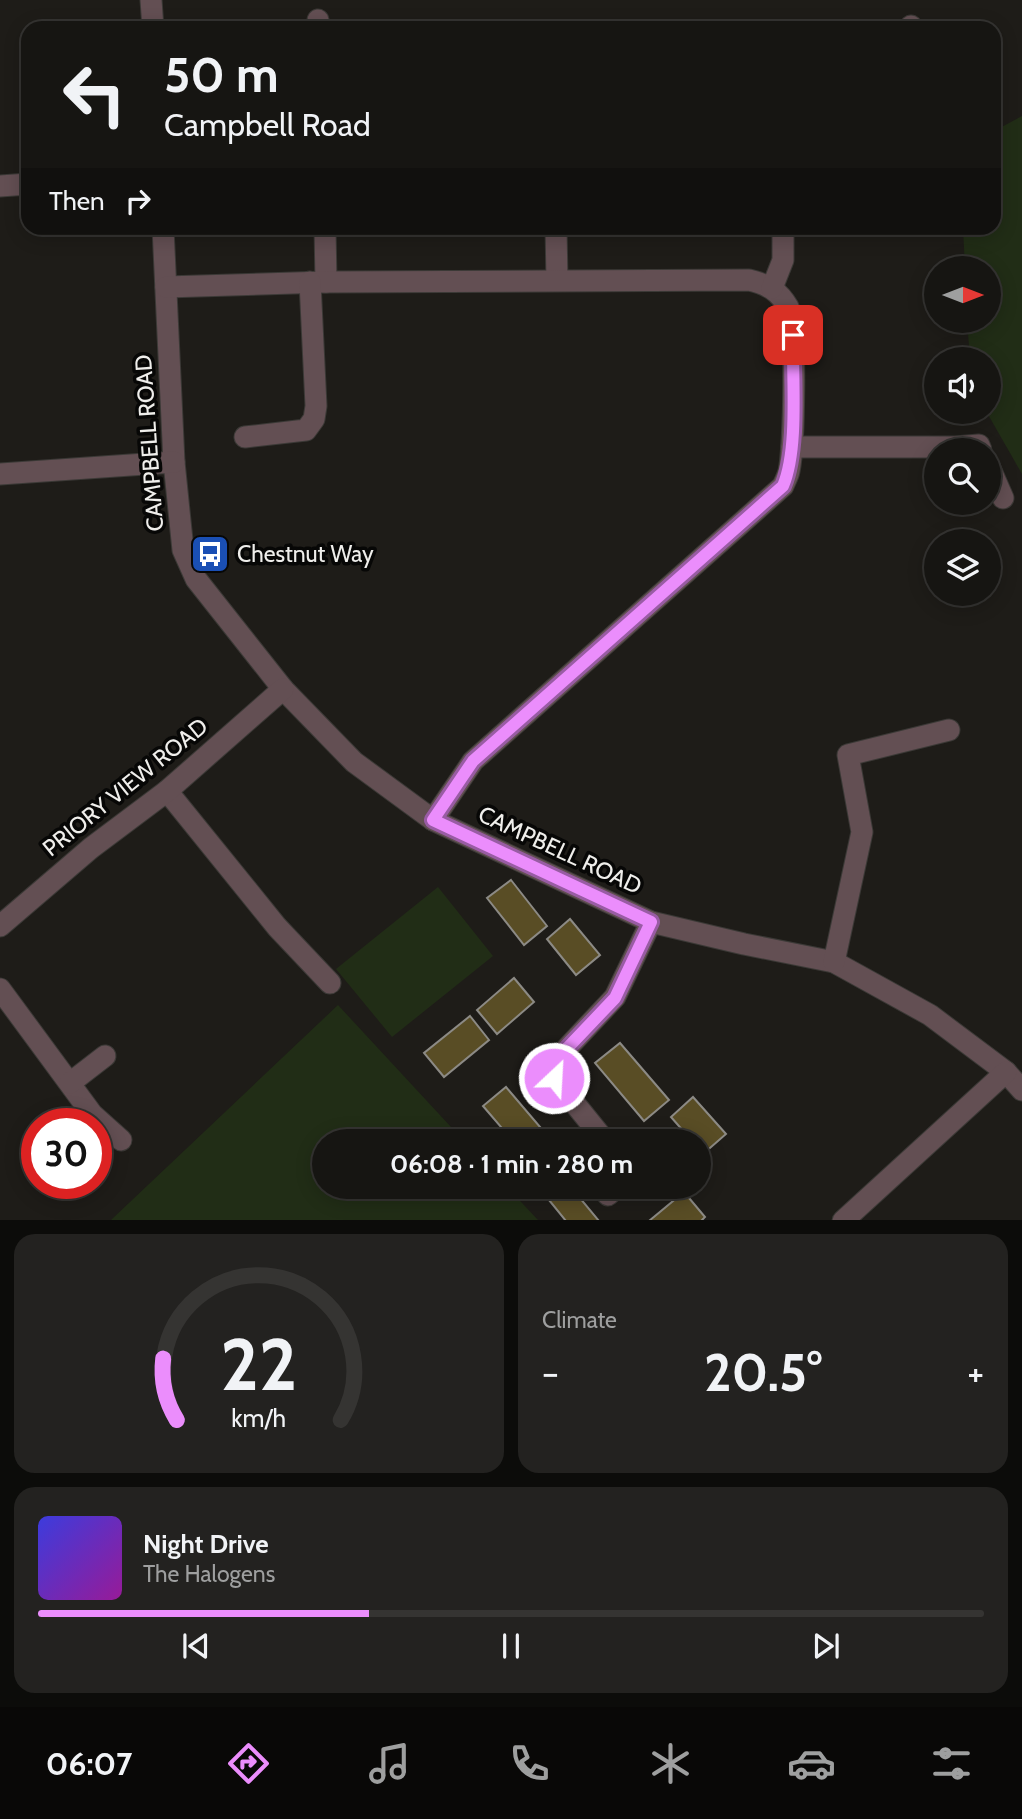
<!DOCTYPE html>
<html lang="en">
<head>
<meta charset="utf-8">
<style>
	:root { --surface:#161512; --page:#232220; --text:#f1f3f6; --muted:#9e9f9f; --line:#353432; --accent:#eb8dfc }
	body { margin:0; font-family:Cabin,sans-serif; background:var(--page); color:var(--text); height:100vh; display:flex; flex-direction:column; font-size:26px; white-space:nowrap }
	* { box-sizing:border-box; margin:0 }
	p { font-size:23px; color:var(--muted) }
	.icon { flex:none; width:38px; height:38px; fill:none; stroke:currentColor; stroke-width:2; stroke-linecap:round; stroke-linejoin:round }
	.map { position:relative; height:1220px; overflow:hidden }
	.side { display:flex; flex-direction:column; gap:14px; padding:14px; background:#0c0c0a; flex:1 }
	.side>* { flex:none }
	.top-card { position:absolute; left:21px; top:21px; width:980px; height:214px; border-radius:21px; box-shadow:0 4px 18px #0003,0 0 0 2px var(--line); background:#161512; color:var(--text); overflow:hidden }
	.needle { width:46px; rotate:90deg }
	.buttons { position:absolute; left:924px; top:256px; display:grid; gap:14px }
	.buttons a { display:grid; place-items:center; width:77px; height:77px; border-radius:50%; background:var(--surface); box-shadow:0 4px 18px #0003,0 0 0 2px var(--line); font-size:35px }
	.speed { position:absolute; left:21px; top:1108px; display:flex; gap:14px; font-size:35px; font-weight:700; text-align:center }
	.speed>* { display:grid; place-content:center; width:91px; height:91px; border-radius:50%; background:var(--surface); box-shadow:0 4px 18px #0003,0 0 0 2px var(--line); line-height:1 }
	.speed .limit { border:10px solid #d22; background:#fff; color:#111 }
	.pin { position:absolute; display:grid; place-items:center; width:60px; height:60px; color:#fff; margin:-30px; border-radius:14px; box-shadow:0 4px 10px #0006 }
	.me { position:absolute; width:77px; margin:-38px; rotate:25deg; stroke-linejoin:round; filter:drop-shadow(0 0 5px #0008) }
	.turn { display:flex; align-items:center; gap:24px; height:147px; padding:0 28px; font-size:32px }
	.turn .icon { width:91px; height:91px; stroke-width:2.5 }
	.turn b { display:block; font-size:49px; line-height:60px }
	.then { display:flex; align-items:center; height:66px; padding:0 28px; background:#0003; gap:14px; font-size:26px }
	.big { font-size:52px; font-weight:800; line-height:1.1 }
	.side .tile { flex:1; display:flex; flex-direction:column; justify-content:center; gap:10px; min-width:0; padding:0 24px; border-radius:21px; background:var(--page) }
	.side .dial { align-items:center; gap:0 }
	.dial svg { height:182px; overflow:visible; fill:none; stroke:var(--line); stroke-width:7; stroke-linecap:round; text-anchor:middle }
	.dial text { fill:var(--text); stroke:none }
	.song { display:flex; align-items:center; gap:21px }
	.cover { width:84px; height:84px; border-radius:10px; background:linear-gradient(135deg,hsl(240 70% 55%),hsl(300 70% 35%)) }
	.played { height:7px; border-radius:4px; background:linear-gradient(90deg,var(--accent) 35%,var(--line) 35%) }
	.keys { display:flex; justify-content:space-around; direction:ltr }
	.heat { display:flex; justify-content:space-between; align-items:center; font-size:38px; direction:ltr }
	.side .tiles { flex:1; display:grid; gap:14px; grid-template-columns:1fr 1fr }
	.tile:last-child { grid-column:span 2 }
	.trip { position:absolute; left:312px; top:1129px; width:399px; height:70px; border-radius:35px; background:var(--surface); box-shadow:0 4px 18px #0003,0 0 0 2px var(--line); font-weight:800; line-height:70px; text-align:center }
	.tabs { display:flex; height:112px; justify-content:space-around; align-items:center; background:#090807; color:var(--muted) }
	.tabs .icon { width:49px; height:49px }
	.tabs .on { color:var(--accent) }
	.tabs b { font-size:32px; color:var(--text) }
	.map>svg:first-child { display:block }
</style>
</head>
<body>
<div class="map">
<svg width="1022" height="1221" viewBox="0 0 1022 1221">
	<rect width="100%" height="100%" fill="#1e1c18"/>
	<g fill="#212d16">
		<polygon points="1022,116 1022,474 986,411 989,411 989,359 970,359 967,320 989,320 989,268 965,268 963,228 994,228 994,131"/>
		<polygon points="438,887 493,956 392,1037 336,969"/>
		<polygon points="338,1005 464,1141 324,1141 324,1186 507,1187 538,1220 111,1220"/>
	</g>
	<g fill="#594d25" stroke="#8c8a85" stroke-width="2">
		<polygon points="511,880 547,926 524,945 487,898"/>
		<polygon points="570,919 600,955 576,975 547,939"/>
		<polygon points="514,978 534,1002 497,1034 477,1010"/>
		<polygon points="470,1016 489,1040 444,1077 424,1053"/>
		<polygon points="620,1043 669,1100 644,1121 595,1063"/>
		<polygon points="506,1087 552,1141 513,1141 483,1106"/>
		<polygon points="693,1097 726,1134 703,1154 698,1148 698,1141 692,1141 671,1117"/>
		<polygon points="565,1186 570,1186 599,1221 566,1221 549,1200"/>
		<polygon points="684,1192 705,1217 701,1221 649,1221"/>
	</g>
	<g fill="none" stroke-linecap="round" stroke-linejoin="round">
		<defs>
			<g id="minor">
				<polyline points="151,0 153,28"/>
				<polyline points="318,20 319,28"/>
				<polyline points="911,26 911,28"/>
				<polyline points="0,186 28,184"/>
				<polyline points="163,228 174,462 183,550 196,579 283,689 354,762 433,820 651,922 744,944 834,962 930,1015 1006,1072 1022,1090"/>
				<polyline points="325,228 326,282"/>
				<polyline points="556,228 557,280"/>
				<path d="M166,287L326,282L749,280C767,284 779,291 788,307C797,325 794,448 789,471C788,476 785,481 783,486L473,761L433,820"/>
				<polyline points="772,288 783,260 783,228"/>
				<polyline points="245,437 306,430 314,419 316,406 310,282"/>
				<polyline points="792,447 955,447 979,445 981,450"/>
				<polyline points="989,466 1003,498"/>
				<polyline points="0,474 174,462"/>
				<polyline points="167,791 277,927 330,983"/>
				<polyline points="0,926 91,848 167,791 283,689"/>
				<polyline points="834,962 862,832 848,755 949,730"/>
				<polyline points="0,989 92,1114 121,1140"/>
				<polyline points="70,1083 105,1056"/>
				<polyline points="605,1141 554,1078 556,1060 615,997 651,922"/>
				<polyline points="608,1195 618,1186"/>
				<polyline points="843,1221 1006,1072"/>
			</g>
		</defs>
		<use href="#minor" stroke="#3b3936" stroke-width="23"/>
		<use href="#minor" stroke="#634f53" stroke-width="21"/>
	</g>
	<g fill="none" stroke-linecap="round" stroke-linejoin="round">
		<defs>
			<path id="route" d="M554,1078L556,1060L615,998L651,922L433,820L473,761L783,486C799,448 792,377 793,335"/>
		</defs>
		<use href="#route" stroke="#995ca4" stroke-width="18"/>
		<use href="#route" stroke="#eb8dfc" stroke-width="12"/>
	</g>
	<defs>
		<symbol id="bus-square" viewBox="-11 -11 22 22"><rect x="-9" y="-9" width="18" height="18" rx="4" fill="#1a4fb4" stroke="#070706"/><path d="M-5-6H5V4H4V6H2V4H-2V6H-4V4H-5ZM-3.5-4V0h7V-4ZM-3.5 1.2v1.5H-2V1.2ZM2 1.2v1.5H3.5V1.2Z" fill="#fff"/></symbol>
	</defs>
	<g fill-rule="evenodd">
		<use href="#bus-square" x="188" y="532" width="44" height="44"/>
	</g>
	<g text-anchor="middle" stroke-width="7" stroke-linejoin="round" paint-order="stroke">
		<g font-size="23" fill="#efeeeb" stroke="#070706">
			<text transform="translate(149 443) rotate(-94)" y="8">CAMPBELL ROAD</text>
			<text transform="translate(125 787) rotate(-39)" y="8">PRIORY VIEW ROAD</text>
			<text transform="translate(560 850) rotate(25)" y="8">CAMPBELL ROAD</text>
		</g>
		<g font-size="23" fill="#efeeeb" stroke="#070706" text-anchor="start">
			<text x="237" y="562">Chestnut Way</text>
		</g>
	</g>
</svg>
<div class="buttons">
<a><svg class="needle" viewBox="-14 -14 28 28"><path d="M0-13l5 13h-10z" fill="#e53935"/><path d="M0 13l5-13h-10z" fill="#9e9f9f"/></svg></a>
<a><svg class="icon" aria-label="sound" viewBox="0 0 24 24"><path d="M4 9h4l5-4v14l-5-4H4zM17 9q2 3 0 6"/></svg></a>
<a><svg class="icon" aria-label="search" viewBox="0 0 24 24"><circle cx="10" cy="10" r="6"/><path d="M15 15l6 6"/></svg></a>
<a><svg class="icon" aria-label="layers" viewBox="0 0 24 24"><path d="M12 4l9 5-9 5-9-5zM3 14l9 5 9-5"/></svg></a>
</div>
<div class="speed"><div class="limit">30</div></div>
<div class="pin" style="left:793px;top:335px;background:#d93025"><svg class="icon" aria-label="arrive" viewBox="0 0 24 24"><path d="M6 21V4h12l-3 4 3 4H6"/></svg></div>
<svg class="me" style="left:554px;top:1078px" viewBox="-20 -20 40 40"><circle r="17" fill="#eb8dfc" stroke="#fff" stroke-width="3"/><path d="M0-11L8 9 0 5-8 9z" fill="#fff"/></svg>
<div class="trip">06:08 · 1 min · 280 m</div>
<div class="top-card">
<div class="turn"><svg class="icon" aria-label="left" viewBox="0 0 24 24"><path d="M17 20v-9H6M10 6l-5 5 5 5"/></svg><div><b>50 m</b>Campbell Road</div></div>
<div class="then">Then<svg class="icon" aria-label="right" viewBox="0 0 24 24"><path d="M7 20v-9h11M14 6l5 5-5 5"/></svg></div>
</div>
</div>
<section class="side">
<div class="tiles">
<div class="tile dial"><svg viewBox="0 0 100 80">
<path d="M14 69A42 42 0 1 1 86 69"/>
<path d="M14 69A42 42 0 0 1 8 42" stroke="#eb8dfc"/>
<text x="50" y="56" font-size="32" font-weight="700">22</text>
<text x="50" y="72" font-size="11">km/h</text>
</svg></div>
<div class="tile"><p>Climate</p>
<div class="heat"><a>−</a><b class="big">20.5°</b><a>+</a></div>
</div>
<div class="tile">
<div class="song"><i class="cover"></i><div><b>Night Drive</b><p>The Halogens</p></div></div>
<div class="played"></div>
<div class="keys"><svg class="icon" aria-label="previous" viewBox="0 0 24 24"><path d="M18 5L8 12l10 7zM5 5v14"/></svg><svg class="icon" aria-label="pause" viewBox="0 0 24 24"><path d="M8 5v14M16 5v14"/></svg><svg class="icon" aria-label="next" viewBox="0 0 24 24"><path d="M6 5l10 7-10 7zM19 5v14"/></svg></div>
</div>
</div>
</section>
<nav class="tabs">
<b>06:07</b>
<svg class="icon on" aria-label="directions" viewBox="0 0 24 24"><path d="M12 3l9 9-9 9-9-9zM9 14v-3h6M13 9l2 2-2 2"/></svg>
<svg class="icon" aria-label="music" viewBox="0 0 24 24"><path d="M9 18V5l10-2v13"/><circle cx="6" cy="18" r="3"/><circle cx="16" cy="16" r="3"/></svg>
<svg class="icon" aria-label="phone" viewBox="0 0 24 24"><path d="M5 4h4l2 5-3 2q2 4 5 5l2-3 5 2v4C11 20 4 13 5 4z"/></svg>
<svg class="icon" aria-label="climate" viewBox="0 0 24 24"><path d="M12 3v18M4 7l16 10M4 17L20 7"/></svg>
<svg class="icon" aria-label="car" viewBox="0 0 24 24"><path d="M5 17H2v-5l4-1 3-4h7l3 4 3 1v5h-3M9 17h6M6 11h13"/><circle cx="7" cy="17" r="2"/><circle cx="17" cy="17" r="2"/></svg>
<svg class="icon" aria-label="filters" viewBox="0 0 24 24"><path d="M4 7h16M4 17h16"/><circle cx="9" cy="7" r="2"/><circle cx="15" cy="17" r="2"/></svg>
</nav>
</body>
</html>
